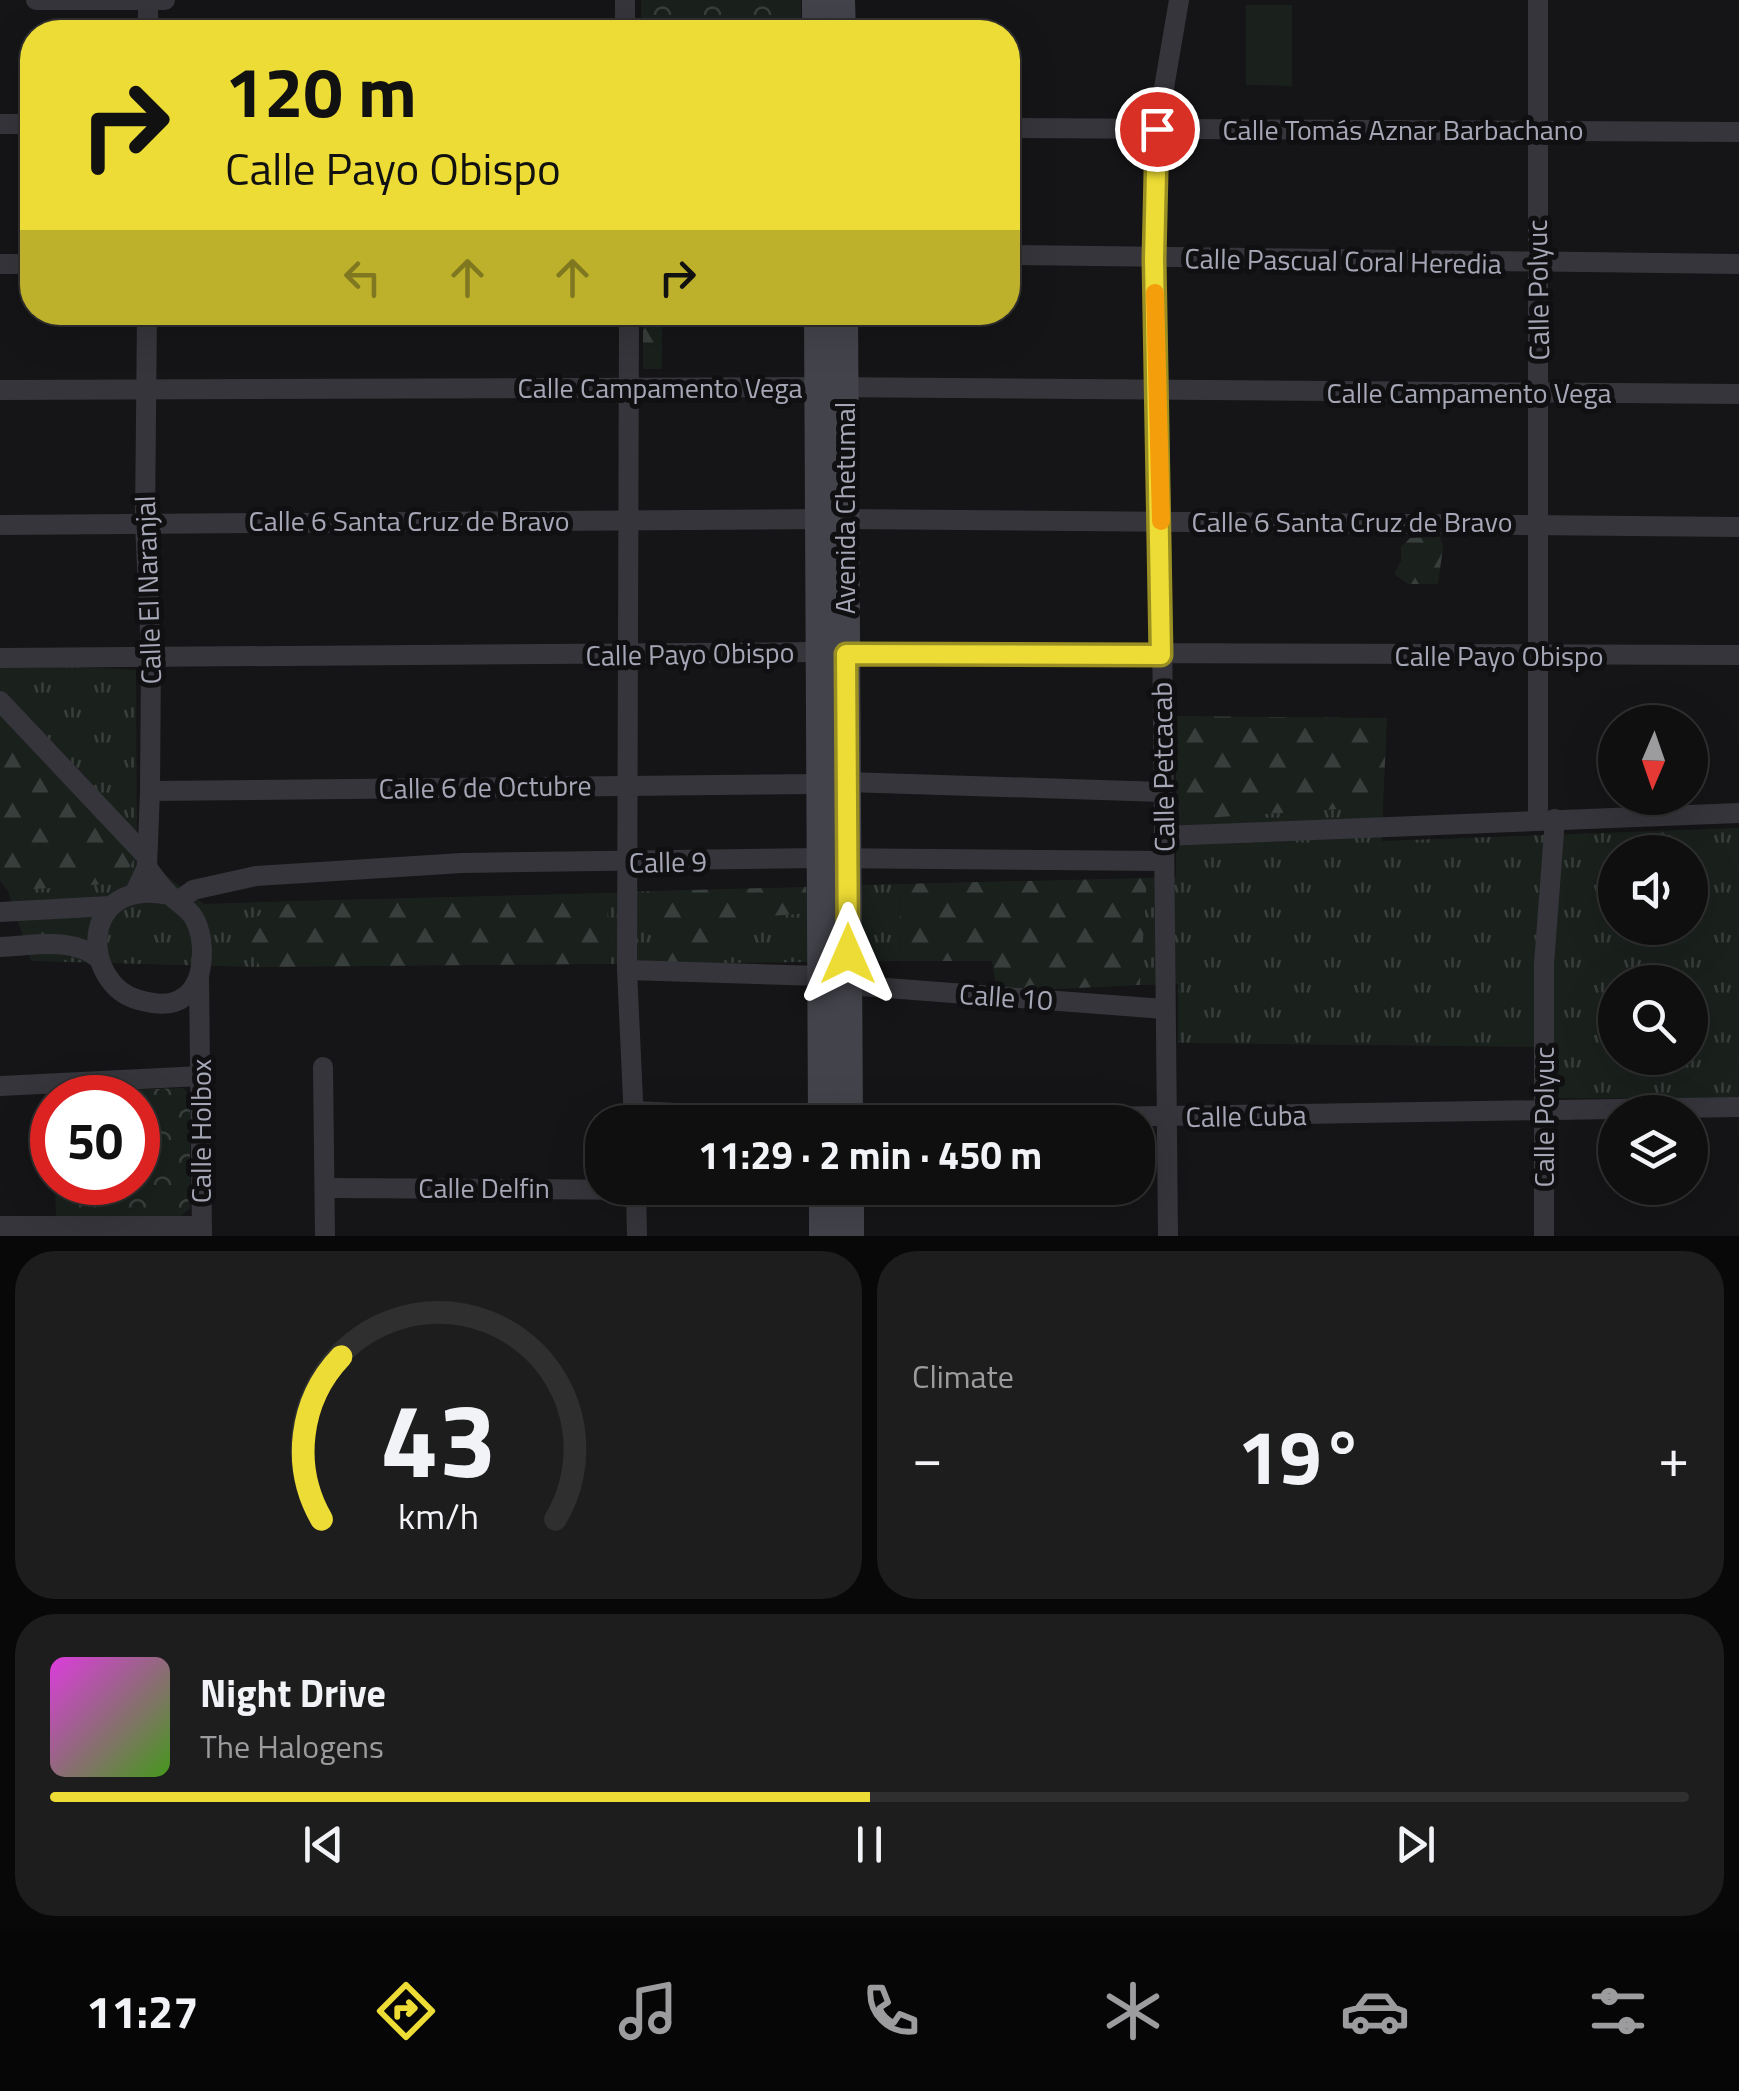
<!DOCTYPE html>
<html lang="en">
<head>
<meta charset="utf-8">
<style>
	:root { --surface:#100f10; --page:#1e1d1e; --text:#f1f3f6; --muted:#9c9c9f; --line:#302f30; --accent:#eddc35 }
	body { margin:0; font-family:"Titillium Web",sans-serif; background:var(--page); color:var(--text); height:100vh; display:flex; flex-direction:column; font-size:38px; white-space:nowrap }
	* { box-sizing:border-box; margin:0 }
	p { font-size:32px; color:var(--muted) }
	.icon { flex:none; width:55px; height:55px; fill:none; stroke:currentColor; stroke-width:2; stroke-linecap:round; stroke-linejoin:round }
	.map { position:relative; height:1236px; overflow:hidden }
	.details { display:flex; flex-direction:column; gap:15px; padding:15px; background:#090809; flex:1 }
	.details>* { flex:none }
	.guide { position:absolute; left:20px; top:20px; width:1000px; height:305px; border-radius:40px; box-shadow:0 10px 40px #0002,0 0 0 2px var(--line); background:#eddc35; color:#111; overflow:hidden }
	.needle { width:65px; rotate:182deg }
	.tools { position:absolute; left:1598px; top:705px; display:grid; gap:20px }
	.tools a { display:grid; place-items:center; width:110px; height:110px; border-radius:50%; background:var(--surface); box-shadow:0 10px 40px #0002,0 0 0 2px var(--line); font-size:50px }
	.speed { position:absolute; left:30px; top:1075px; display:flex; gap:20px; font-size:50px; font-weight:700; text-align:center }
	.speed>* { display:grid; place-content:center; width:130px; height:130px; border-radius:50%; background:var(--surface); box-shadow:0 10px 40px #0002,0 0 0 2px var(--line); line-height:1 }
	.speed .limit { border:15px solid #d22; background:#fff; color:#111 }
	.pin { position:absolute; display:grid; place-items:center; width:85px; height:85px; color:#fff; margin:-42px; border:5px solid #fff; border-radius:50%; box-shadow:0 2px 10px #0007 }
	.me { position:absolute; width:110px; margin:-55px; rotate:0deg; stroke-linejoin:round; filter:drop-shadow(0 0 8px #0008) }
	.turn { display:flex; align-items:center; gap:35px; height:210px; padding:0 40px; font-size:45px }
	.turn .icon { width:130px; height:130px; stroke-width:2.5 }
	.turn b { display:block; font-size:70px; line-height:85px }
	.lanes { display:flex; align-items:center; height:95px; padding:0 40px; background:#0003; justify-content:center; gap:50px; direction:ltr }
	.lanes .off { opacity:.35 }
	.big { font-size:75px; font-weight:700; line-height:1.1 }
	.details .card { flex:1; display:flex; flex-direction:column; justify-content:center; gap:15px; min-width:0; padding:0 35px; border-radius:40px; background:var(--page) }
	.details .dial { align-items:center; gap:0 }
	.dial svg { height:260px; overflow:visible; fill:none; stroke:var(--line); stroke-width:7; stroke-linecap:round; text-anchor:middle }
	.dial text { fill:var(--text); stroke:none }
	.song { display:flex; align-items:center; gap:30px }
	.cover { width:120px; height:120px; border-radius:15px; background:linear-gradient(135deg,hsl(300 70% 55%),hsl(100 70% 35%)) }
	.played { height:10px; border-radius:5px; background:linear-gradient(90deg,var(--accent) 50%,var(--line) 50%) }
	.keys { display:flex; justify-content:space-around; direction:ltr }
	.heat { display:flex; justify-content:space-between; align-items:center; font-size:55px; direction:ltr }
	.details .tiles { flex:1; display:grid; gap:15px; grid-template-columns:1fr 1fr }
	.card:last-child { grid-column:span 2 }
	.trip { position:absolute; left:585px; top:1105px; width:570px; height:100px; border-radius:40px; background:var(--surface); box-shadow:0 10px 40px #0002,0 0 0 2px var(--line); font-weight:700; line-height:100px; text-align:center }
	.tabs { display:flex; height:160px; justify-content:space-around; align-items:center; background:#060606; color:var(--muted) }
	.tabs .icon { width:70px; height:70px }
	.tabs .current { color:var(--accent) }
	.tabs b { font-size:45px; color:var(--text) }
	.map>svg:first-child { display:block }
</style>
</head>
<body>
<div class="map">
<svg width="1739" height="1236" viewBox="0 0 1739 1236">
	<defs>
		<pattern id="grass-tufts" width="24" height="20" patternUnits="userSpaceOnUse" patternTransform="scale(2.5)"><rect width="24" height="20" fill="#1a211d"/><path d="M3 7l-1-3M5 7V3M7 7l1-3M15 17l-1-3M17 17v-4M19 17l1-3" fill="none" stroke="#383e3c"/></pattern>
		<pattern id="forest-firs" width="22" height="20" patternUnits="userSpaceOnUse" patternTransform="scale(2.5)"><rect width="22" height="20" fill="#1a211d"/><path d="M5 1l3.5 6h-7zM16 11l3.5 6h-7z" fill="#383e3c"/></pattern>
		<pattern id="park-crowns" width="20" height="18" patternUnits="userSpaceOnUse" patternTransform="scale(2.5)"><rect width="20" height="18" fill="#1a211d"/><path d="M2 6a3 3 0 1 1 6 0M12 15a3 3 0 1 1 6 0" fill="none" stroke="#383e3c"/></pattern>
	</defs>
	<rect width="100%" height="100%" fill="#151416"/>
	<g fill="url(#grass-tufts)" fill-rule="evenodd">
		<polygon points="0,662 136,670 137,854 204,904 295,901 254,918 247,930 260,967 31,961 8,891 106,884 0,698"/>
		<path d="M1383,806L1382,841L1739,828V1099L1545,1098L1541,1047L1178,1043V984L1140,985L1147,878L1176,877V820ZM1615,852H1690V928H1615ZM1615,982H1690V1058H1615Z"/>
		<polygon points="899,884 901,961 721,963 721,920 807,913 806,887"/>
		<polygon points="653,891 655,964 610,964 606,893"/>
	</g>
	<g fill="url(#forest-firs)">
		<polygon points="643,321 662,322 662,369 643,369"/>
		<polygon points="1440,537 1443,547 1438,584 1408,584 1394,574 1401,561 1401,547 1410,538"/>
		<polygon points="0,698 137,854 123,878 106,884 8,891 0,881"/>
		<polygon points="1176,716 1387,718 1383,806 1176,820"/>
		<polygon points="1147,878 1140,985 997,992 992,961 901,961 899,884"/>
		<polygon points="806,887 808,913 722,920 721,963 655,964 653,891"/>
		<polygon points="606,893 610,964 260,967 247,931 254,918 295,901"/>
	</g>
	<g fill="url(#park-crowns)">
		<rect x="641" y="0" width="160" height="32"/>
		<polygon points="183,1088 190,1096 190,1208 181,1216 56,1217 55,1183 138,1182 138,1098 52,1098 52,1123 51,1093"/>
	</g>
	<polygon fill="#1a211d" points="1246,5 1292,5 1292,86 1246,85"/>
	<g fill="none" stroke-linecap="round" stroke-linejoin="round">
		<g stroke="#36353b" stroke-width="20">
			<polyline points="36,0 165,0"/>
			<polyline points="148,0 148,32"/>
			<polyline points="625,0 625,32"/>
			<polyline points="1538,0 1538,819"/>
			<polyline points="0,124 32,124"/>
			<polyline points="1008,128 1739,132"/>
			<polyline points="1008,255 1739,264"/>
			<polyline points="0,264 32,264"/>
			<polyline points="629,312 627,970 634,1121"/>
			<polyline points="0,390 818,387 1739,394"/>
			<polyline points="845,519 1739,527"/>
			<polyline points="0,525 819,519"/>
			<polyline points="0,658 819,652 1739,655"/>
			<polyline points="0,701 147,857"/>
			<polyline points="847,782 1163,792"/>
			<polyline points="150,791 820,784"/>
			<polyline points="1163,836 1739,813"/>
			<path d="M147,867C153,875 159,884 166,891C174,901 188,907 194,918C206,939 206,982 184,997C171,1007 154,1004 139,1000C81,985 77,876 169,895"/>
			<polyline points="135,892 147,867 150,791 151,656 145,522 147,312"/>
			<polyline points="178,901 193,890 256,876 462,863 821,858 1164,861"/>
			<polyline points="0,912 110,906"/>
			<path d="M0,947C34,946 72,936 99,959"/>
			<polyline points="627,970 821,976"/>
			<polyline points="199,978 202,1236"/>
			<polyline points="848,985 1164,1009"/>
			<polyline points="323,1067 325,1236"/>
			<polyline points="0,1086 201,1076"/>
			<polyline points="633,1111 849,1121 1739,1107"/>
			<polyline points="326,1188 823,1191"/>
			<polyline points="636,1188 637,1236"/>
			<polyline points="0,1226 202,1226"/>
			<polyline points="1168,1236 1161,522 1154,259 1157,129 1179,0"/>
			<polyline points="1544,1236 1544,964 1555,819"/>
		</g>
		<g stroke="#43434b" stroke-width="28">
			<polyline points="816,0 816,32"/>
			<polyline points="841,0 842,32"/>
			<polyline points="818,312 822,1122"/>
			<polyline points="844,312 849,1122"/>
			<polyline points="823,1188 823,1236"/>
			<polyline points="850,1188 850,1236"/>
		</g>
	</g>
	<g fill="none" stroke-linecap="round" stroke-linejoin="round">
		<defs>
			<polyline id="route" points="848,954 846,654 1161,655 1154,259 1157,129"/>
		</defs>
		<use href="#route" stroke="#9a8f22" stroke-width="25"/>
		<use href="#route" stroke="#eddc35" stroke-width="18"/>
		<polyline stroke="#f59e0b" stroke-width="18" points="1155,293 1161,521"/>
	</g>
	<g text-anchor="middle" stroke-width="10" stroke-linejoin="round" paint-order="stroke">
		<g font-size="28" fill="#a6a7b6" stroke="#100f11">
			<text x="1403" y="140">Calle Tomás Aznar Barbachano</text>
			<text transform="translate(1343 261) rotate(1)" y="10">Calle Pascual Coral Heredia</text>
			<text transform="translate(1538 290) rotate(-91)" y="10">Calle Polyuc</text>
			<text x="660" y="398">Calle Campamento Vega</text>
			<text x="1469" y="403">Calle Campamento Vega</text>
			<text transform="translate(845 508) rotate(-90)" y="10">Avenida Chetumal</text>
			<text x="409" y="531">Calle 6 Santa Cruz de Bravo</text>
			<text x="1352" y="532">Calle 6 Santa Cruz de Bravo</text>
			<text transform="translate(148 590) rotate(-92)" y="10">Calle El Naranjal</text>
			<text transform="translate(690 654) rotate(-1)" y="10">Calle Payo Obispo</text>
			<text x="1499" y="666">Calle Payo Obispo</text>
			<text transform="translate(1163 767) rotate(-91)" y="10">Calle Petcacab</text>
			<text transform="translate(485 787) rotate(-1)" y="10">Calle 6 de Octubre</text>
			<text transform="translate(668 862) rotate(-1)" y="10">Calle 9</text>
			<text transform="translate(1006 997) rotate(4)" y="10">Calle 10</text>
			<text transform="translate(1246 1116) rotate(-1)" y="10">Calle Cuba</text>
			<text transform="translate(1544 1117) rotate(-90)" y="10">Calle Polyuc</text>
			<text transform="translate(201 1131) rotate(-90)" y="10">Calle Holbox</text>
			<text x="484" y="1198">Calle Delfin</text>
		</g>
	</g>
</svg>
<div class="tools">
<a><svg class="needle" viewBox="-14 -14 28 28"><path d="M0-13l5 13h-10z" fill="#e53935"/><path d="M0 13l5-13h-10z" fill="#9c9c9f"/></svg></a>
<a><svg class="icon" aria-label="sound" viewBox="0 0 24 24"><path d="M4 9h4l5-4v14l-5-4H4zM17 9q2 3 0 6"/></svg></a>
<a><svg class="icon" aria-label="search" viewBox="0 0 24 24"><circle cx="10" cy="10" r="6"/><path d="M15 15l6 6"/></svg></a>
<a><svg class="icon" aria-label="layers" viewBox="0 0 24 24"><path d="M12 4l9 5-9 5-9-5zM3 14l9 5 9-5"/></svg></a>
</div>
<div class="speed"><div class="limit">50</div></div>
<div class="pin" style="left:1157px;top:129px;background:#d93025"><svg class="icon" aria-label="arrive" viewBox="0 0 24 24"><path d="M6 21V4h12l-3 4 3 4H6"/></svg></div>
<svg class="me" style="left:848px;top:954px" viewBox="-20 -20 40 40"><path d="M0-17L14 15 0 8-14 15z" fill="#eddc35" stroke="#fff" stroke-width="4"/></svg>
<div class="trip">11:29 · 2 min · 450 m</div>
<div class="guide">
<div class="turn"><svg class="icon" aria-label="right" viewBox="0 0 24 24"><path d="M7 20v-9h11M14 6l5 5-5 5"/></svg><div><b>120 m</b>Calle Payo Obispo</div></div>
<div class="lanes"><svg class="icon off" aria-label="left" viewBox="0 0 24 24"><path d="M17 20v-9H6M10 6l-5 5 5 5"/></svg><svg class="icon off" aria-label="ahead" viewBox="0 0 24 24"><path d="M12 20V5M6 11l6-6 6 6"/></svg><svg class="icon off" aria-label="ahead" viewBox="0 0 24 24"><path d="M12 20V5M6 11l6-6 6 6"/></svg><svg class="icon" aria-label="right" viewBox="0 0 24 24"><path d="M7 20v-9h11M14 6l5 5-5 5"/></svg></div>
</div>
</div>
<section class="details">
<div class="tiles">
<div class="card dial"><svg viewBox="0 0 100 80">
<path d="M14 69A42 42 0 1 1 86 69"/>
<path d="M14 69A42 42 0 0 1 20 19" stroke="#eddc35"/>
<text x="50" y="56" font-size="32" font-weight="700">43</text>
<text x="50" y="72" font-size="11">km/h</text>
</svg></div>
<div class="card"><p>Climate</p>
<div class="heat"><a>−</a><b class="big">19°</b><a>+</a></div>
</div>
<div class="card">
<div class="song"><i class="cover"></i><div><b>Night Drive</b><p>The Halogens</p></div></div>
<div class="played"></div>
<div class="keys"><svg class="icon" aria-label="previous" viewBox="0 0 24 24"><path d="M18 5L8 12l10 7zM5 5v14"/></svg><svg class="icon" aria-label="pause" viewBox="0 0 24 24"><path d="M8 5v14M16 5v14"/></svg><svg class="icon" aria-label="next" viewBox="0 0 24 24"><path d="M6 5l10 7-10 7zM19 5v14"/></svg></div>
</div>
</div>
</section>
<nav class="tabs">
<b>11:27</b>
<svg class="icon current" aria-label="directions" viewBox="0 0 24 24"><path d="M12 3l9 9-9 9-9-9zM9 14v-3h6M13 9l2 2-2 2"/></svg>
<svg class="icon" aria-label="music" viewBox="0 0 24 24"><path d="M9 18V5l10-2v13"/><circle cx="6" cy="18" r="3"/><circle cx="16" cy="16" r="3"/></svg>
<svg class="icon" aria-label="phone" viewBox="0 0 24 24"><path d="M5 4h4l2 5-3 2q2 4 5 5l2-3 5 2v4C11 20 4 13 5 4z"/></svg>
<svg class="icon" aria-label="climate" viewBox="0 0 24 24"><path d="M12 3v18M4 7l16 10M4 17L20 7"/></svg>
<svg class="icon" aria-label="car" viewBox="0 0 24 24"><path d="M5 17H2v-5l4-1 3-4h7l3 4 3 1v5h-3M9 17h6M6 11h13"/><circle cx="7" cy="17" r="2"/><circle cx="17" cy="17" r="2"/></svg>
<svg class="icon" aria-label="filters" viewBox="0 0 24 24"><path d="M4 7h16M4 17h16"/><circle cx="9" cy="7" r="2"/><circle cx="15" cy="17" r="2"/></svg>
</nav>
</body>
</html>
